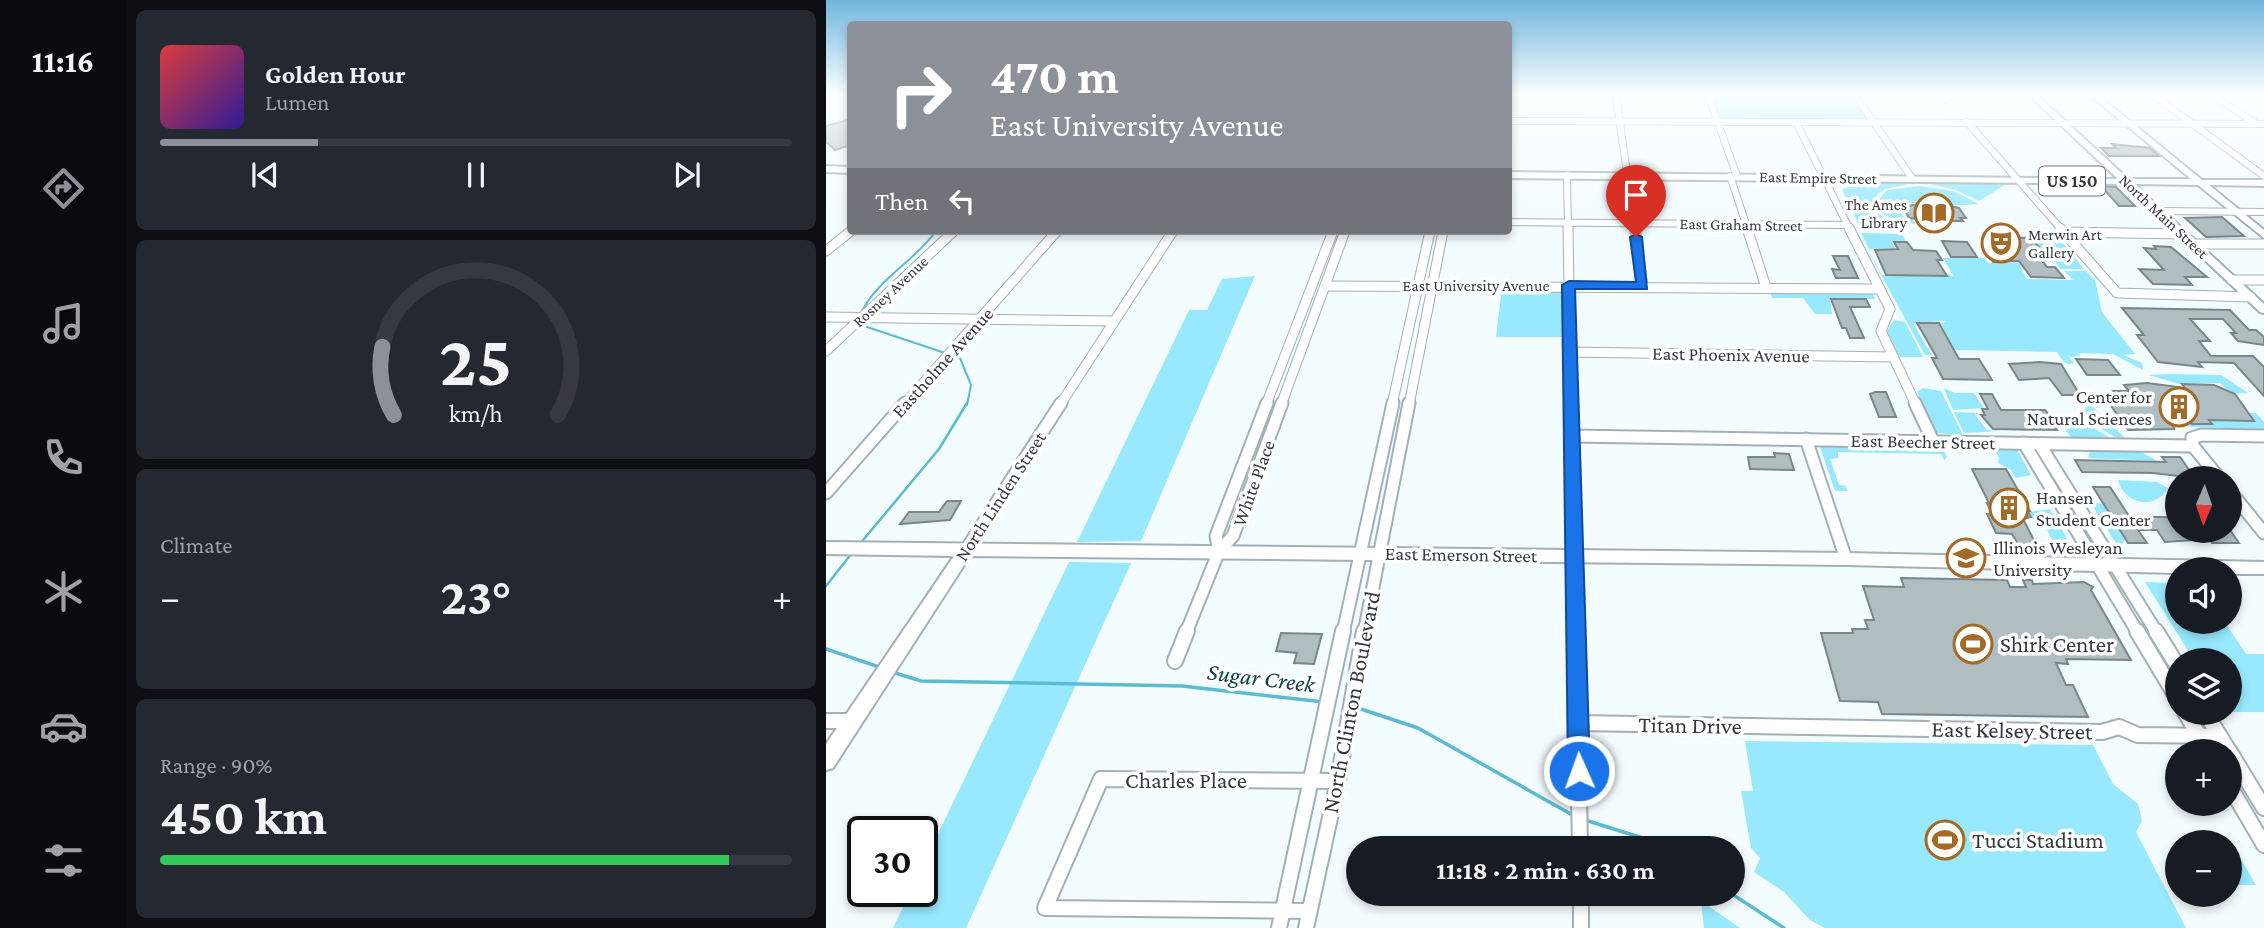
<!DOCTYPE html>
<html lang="en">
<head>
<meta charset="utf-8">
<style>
	:root { --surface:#171b24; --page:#242831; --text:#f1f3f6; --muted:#9ea1a6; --line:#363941; --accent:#8c9099 }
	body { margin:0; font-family:"Crimson Pro",serif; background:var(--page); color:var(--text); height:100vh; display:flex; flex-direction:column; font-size:26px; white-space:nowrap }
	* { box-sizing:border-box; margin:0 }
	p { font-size:23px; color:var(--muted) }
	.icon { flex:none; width:38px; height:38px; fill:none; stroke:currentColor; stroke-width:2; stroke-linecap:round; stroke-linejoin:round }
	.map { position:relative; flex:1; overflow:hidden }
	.sheet { display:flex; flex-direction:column; gap:10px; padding:10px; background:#0d0f14; width:700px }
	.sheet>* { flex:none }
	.guide { position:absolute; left:21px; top:21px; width:665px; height:214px; border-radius:7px; box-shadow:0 4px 10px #0003; background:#8c9099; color:#fff; overflow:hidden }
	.needle { width:46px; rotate:182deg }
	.tools { position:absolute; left:1339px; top:466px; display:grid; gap:14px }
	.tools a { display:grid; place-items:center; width:77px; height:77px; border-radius:50%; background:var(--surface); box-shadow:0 4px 10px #0003; font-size:35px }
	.speed { position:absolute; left:21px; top:816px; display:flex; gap:14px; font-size:35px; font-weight:700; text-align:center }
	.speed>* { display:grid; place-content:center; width:91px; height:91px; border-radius:50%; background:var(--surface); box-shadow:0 4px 10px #0003; line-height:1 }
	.speed .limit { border:4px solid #111; border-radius:10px; background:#fff; color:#111 }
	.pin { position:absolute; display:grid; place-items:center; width:60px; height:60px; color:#fff; margin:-72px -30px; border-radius:50% 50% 50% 0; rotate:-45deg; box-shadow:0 0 7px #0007 }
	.pin .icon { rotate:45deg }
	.me { position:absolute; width:77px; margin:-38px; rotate:358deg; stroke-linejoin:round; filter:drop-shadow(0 0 5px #0008) }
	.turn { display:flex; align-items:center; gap:24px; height:147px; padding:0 28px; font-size:32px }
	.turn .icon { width:91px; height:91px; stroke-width:2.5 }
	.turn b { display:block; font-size:49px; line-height:60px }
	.then { display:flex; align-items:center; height:66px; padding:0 28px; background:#0003; gap:14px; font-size:26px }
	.big { font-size:52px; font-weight:700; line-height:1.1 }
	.sheet .card { flex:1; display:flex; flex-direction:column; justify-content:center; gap:10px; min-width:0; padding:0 24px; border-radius:10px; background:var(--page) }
	.sheet .dial { align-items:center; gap:0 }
	.dial svg { height:182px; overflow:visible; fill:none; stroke:var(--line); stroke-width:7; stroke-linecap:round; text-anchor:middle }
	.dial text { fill:var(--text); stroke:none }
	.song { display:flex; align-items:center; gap:21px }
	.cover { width:84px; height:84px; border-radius:10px; background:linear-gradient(135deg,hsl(0 70% 55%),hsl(250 70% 35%)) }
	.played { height:7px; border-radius:4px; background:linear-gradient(90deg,var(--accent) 25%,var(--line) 25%) }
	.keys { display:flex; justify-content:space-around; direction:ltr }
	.heat { display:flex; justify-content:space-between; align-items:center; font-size:38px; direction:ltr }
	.charge { height:10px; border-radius:5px; background:linear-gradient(90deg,#34c759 90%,var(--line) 0) }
	.trip { position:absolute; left:520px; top:836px; width:399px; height:70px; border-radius:35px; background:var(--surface); box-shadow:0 4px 10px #0003; font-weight:700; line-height:70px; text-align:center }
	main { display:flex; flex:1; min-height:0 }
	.tabs { display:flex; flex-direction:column; width:126px; justify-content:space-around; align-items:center; background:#090b0e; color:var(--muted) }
	.tabs .icon { width:49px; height:49px }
	.tabs .current { color:var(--accent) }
	.tabs b { font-size:32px; color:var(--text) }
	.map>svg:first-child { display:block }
</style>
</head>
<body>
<main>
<nav class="tabs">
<b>11:16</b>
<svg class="icon current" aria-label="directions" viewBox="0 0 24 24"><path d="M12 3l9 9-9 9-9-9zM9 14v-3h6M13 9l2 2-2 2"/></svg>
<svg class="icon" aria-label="music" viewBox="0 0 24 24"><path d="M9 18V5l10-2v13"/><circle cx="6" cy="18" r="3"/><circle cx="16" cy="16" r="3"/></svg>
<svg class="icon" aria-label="phone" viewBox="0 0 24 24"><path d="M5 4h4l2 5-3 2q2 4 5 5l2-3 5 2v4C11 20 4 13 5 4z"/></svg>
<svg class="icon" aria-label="climate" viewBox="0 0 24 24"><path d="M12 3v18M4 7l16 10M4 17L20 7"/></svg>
<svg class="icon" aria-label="car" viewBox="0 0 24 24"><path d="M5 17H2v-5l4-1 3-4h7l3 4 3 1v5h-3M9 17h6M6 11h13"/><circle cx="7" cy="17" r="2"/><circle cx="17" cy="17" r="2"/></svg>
<svg class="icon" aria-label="filters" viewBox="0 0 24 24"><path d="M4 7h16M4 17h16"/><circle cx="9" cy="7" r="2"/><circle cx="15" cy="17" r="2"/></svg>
</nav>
<section class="sheet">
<div class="card">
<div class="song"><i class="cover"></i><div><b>Golden Hour</b><p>Lumen</p></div></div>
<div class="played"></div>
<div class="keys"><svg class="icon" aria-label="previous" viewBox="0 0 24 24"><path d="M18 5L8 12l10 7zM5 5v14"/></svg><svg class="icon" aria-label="pause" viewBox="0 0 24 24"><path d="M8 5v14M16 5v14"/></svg><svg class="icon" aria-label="next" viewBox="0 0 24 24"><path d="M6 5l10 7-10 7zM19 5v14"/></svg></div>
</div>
<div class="card dial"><svg viewBox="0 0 100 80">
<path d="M14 69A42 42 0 1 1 86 69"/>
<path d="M14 69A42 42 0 0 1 9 39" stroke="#8c9099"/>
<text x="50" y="56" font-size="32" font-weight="700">25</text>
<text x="50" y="72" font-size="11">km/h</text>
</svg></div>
<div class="card"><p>Climate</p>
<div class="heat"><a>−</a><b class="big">23°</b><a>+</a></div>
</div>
<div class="card"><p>Range · 90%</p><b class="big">450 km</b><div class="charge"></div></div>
</section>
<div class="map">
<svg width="1438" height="928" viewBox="0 0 1438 928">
	<rect width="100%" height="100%" fill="#f3fcff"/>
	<g fill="#98e9fe">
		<polygon points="885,95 1025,95 1042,121 895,120"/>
		<polygon points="1025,181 1081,182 1083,184 1059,189 1051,195 1049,209 1063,223 1032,223 1016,189 1024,187"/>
		<polygon points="1095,182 1182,183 1153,201 1130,190"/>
		<path d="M1093,186L1127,191L1153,204L1123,206L1098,198L1090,203H1076L1077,206L1072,207L1077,217L1085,218L1090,223L1087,224C1075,216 1062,222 1052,209L1051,202L1061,190Z"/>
		<path d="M1032,233L1056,275L1121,277L1120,273L1128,277L1117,258H1158L1163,263H1204L1194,266L1201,279L1247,280L1238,271H1260L1269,280L1276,312L1309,354L1297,355L1316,363L1317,370L1287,354L1251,353L1255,356L1243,357L1248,363C1239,367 1235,358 1231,352L1129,350L1115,324L1120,321L1087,323L1106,355H1099Z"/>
		<polygon points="1035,233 1076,234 1080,242 1065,241 1069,248 1043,249"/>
		<polygon points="1206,237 1232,237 1258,269 1235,269 1229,262 1179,262 1218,260 1208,248 1214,247"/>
		<polygon points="429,276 315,541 251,542 363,310 381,310 396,279"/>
		<polygon points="676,288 740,288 741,337 670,337"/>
		<polygon points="944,292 1046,293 1049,299 1004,298 1006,314 989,314 977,298 946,298"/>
		<polygon points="1068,320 1079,322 1097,357 1073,357 1061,331"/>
		<polygon points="1344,374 1395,375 1422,393 1404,393 1394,383 1353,384 1323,375"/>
		<polygon points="1097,388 1115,391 1137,435 1110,433 1091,392"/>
		<polygon points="1118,388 1129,393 1148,393 1158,408 1127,410"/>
		<polygon points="1262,406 1266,406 1301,440 1294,440 1257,418 1255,414"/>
		<polygon points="1128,412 1153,413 1149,415 1161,430 1175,431 1138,433"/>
		<polygon points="1423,413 1430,413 1438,422 1438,429 1364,427 1355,417 1385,423 1382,418 1429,421"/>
		<polygon points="1252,420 1255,421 1290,441 1248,441 1240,431"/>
		<polygon points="1265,446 1307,447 1331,461 1262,458"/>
		<polygon points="994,447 1117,449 1121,457 1118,460 1115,454 1012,452 1012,458 1004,459 1013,485 1019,486 1022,491 1009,491"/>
		<polygon points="1167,449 1191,450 1205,475 1190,478 1185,470 1172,463 1173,457"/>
		<path d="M1292,480L1331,482L1342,488C1328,512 1298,503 1292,480Z"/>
		<polygon points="1264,502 1277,504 1299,540 1296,544 1300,550 1294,550"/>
		<polygon points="1224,509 1248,551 1224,551 1230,548 1219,526 1212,526 1203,512"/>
		<polygon points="243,562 305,563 140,928 67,928 85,891 96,891 96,867"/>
		<polygon points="1319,582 1351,583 1351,621 1398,621 1420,654 1438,654 1438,712 1404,712 1404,660 1368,660"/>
		<polygon points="919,741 1267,745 1287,784 1312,804 1316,821 1310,832 1360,928 999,928 984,920 958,892 928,872 934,858 925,848 915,791 927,791"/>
		<polygon points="1404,861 1416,861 1430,885 1404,885"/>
		<polygon points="875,901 914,928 878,928"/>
	</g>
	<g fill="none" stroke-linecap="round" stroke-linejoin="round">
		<g stroke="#5cbad2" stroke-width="2">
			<path d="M36,311C53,278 89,261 110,231"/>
			<polyline points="41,327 134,358 145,385 141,405"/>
		</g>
		<g stroke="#5cbad2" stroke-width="2.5">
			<polyline points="33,545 113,449 141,403"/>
			<polyline points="0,586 26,553"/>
		</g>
		<g stroke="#5cbad2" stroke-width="3.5">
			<polyline points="0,649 53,667"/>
			<polyline points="66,672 95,681 356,686 498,702"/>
			<polyline points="529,707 592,728 750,817"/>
			<polyline points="759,820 823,840 836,849"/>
			<polyline points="906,894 958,928"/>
		</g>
	</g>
	<g fill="#b0bec2" stroke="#79878b" stroke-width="2">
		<polygon points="24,119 24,145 9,150 0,142 0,126"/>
		<polygon points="1286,144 1324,148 1333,156 1283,156 1275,148 1290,148"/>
		<polygon points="1275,186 1290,187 1309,206 1293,206"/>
		<polygon points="1094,200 1133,208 1140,218 1134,218 1137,221 1114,221 1083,218 1077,207 1093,204"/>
		<polygon points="1396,217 1418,236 1380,237 1359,218"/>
		<polygon points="1164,237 1206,238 1213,247 1206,249 1221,267 1229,267 1238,278 1205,277 1193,261 1167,262 1163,252 1174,252"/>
		<polygon points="1116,241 1141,242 1151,257 1125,257"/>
		<polygon points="1068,242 1081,242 1087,250 1110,251 1116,260 1111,260 1121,276 1060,275 1049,250 1072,249"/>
		<polygon points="1328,246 1345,247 1381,277 1359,277 1366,285 1327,284 1313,269 1338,270 1318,248 1330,249"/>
		<polygon points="1007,256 1022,256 1032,278 1010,278 1006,269 1014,270"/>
		<polygon points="1005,299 1040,299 1044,307 1024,307 1038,338 1024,338 1020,328 1016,328"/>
		<polygon points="1296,308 1404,310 1423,330 1430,330 1438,337 1438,345 1412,341 1405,333 1410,333 1397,319 1364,319 1384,341 1373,341 1385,356 1427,356 1438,367 1438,396 1408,363 1372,362 1376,367 1332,362 1311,335 1318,335"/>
		<polygon points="1091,323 1113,323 1133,359 1153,359 1166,380 1117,379 1106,358 1111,358"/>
		<polygon points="1250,359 1282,360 1294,375 1261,375"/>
		<polygon points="1214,362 1235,364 1254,395 1236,395 1223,378 1193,380 1183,364"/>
		<polygon points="1321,383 1359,388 1356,384 1388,385 1409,394 1428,421 1383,420 1386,424 1366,424 1343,406 1348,429 1302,430 1283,403 1289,403 1283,396 1290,396 1287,391 1303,391 1298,385"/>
		<polygon points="1049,392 1060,392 1070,417 1053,417 1044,394"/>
		<polygon points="1154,394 1166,394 1175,410 1219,410 1231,424 1227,424 1231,430 1167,429 1155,415 1159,415 1156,409 1162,409"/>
		<polygon points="948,453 963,454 968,470 924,469 922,457 949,457"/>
		<polygon points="1336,457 1354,457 1369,478 1327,473 1256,472 1249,460 1340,462"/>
		<polygon points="1146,469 1180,469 1204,511 1201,510 1205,517 1197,519 1212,548 1194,548 1186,534 1170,533 1161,514 1166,514 1161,503 1163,503"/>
		<polygon points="1267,487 1284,487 1307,522 1325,522 1322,517 1346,517 1351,520 1351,530 1404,530 1413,543 1386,543 1384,539 1339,542 1331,530 1312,530 1321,543 1302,543"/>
		<polygon points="121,501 135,501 124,520 74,524 83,512 113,512"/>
		<polygon points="1075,578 1181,580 1184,587 1200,587 1197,580 1206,580 1207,584 1258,582 1267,587 1265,590 1305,660 1240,659 1242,664 1230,663 1240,685 1247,685 1262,717 1056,714 1052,702 1014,701 995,633 1027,633 1026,629 1042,629 1039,620 1048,620 1037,586 1078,587"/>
		<polygon points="455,633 496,634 488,664 468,663 471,653 450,651"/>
	</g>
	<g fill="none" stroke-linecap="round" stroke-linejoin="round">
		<defs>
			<g id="minor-far3">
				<polyline points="790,95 809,230"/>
				<polyline points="882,95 911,176"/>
				<polyline points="1029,95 1086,178"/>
				<polyline points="1117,95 1121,100"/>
				<polyline points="1327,95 1438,176"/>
				<polyline points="1386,95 1431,124"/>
				<polyline points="682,121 1438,124"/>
				<polyline points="970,122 1024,230"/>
				<polyline points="1141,122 1236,230"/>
				<polyline points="741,175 742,230"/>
				<polyline points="904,176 922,230"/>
				<polyline points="1333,211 1438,212"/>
				<polyline points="682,222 1021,225"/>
			</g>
			<g id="minor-far2">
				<polyline points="742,228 745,405"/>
				<polyline points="809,228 817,286"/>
				<polyline points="921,228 940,287"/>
				<polyline points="1023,228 1064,309 1055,331 1090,405"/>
				<polyline points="1234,228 1291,293 1425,297"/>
				<polyline points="1236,232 1357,234"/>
				<polyline points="1368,244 1438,244"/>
				<polyline points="0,251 25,231"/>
				<polyline points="1406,280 1438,280"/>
				<polyline points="499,286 1053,289"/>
				<polyline points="0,317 288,321"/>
				<polyline points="0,351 128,231"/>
				<polyline points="744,352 1067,357"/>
				<polyline points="78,405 231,231"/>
				<polyline points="234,405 347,231"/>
				<polyline points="440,405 507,231"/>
				<polyline points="455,405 519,231"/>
				<polyline points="566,405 604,231"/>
				<polyline points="583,405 617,231"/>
			</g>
			<g id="minor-far1">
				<polyline points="745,403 750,633"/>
				<polyline points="1089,403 1107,441"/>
				<polyline points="745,436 1367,446"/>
				<polyline points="980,439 1020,559"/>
				<polyline points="1198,443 1312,633"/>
				<polyline points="1214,445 1331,633"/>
				<polyline points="1367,446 1366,438 1375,435 1438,436"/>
				<polyline points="1367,446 1393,478"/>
				<polyline points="1404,491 1438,533"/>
				<polyline points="0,493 79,403"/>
				<polyline points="139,551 235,403"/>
				<polyline points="393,551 390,536 441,403"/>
				<polyline points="360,633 393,551 407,536 456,403"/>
				<polyline points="517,633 567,403"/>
				<polyline points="538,633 583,403"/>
			</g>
			<g id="minor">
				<polyline points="750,631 754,849"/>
				<polyline points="1311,631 1351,698"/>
				<polyline points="1330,631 1351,665"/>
				<polyline points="349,661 361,631"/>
				<polyline points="1359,712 1382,751"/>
				<polyline points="1379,712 1403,751"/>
				<polyline points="0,721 26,721"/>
				<polyline points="752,723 1276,732 1293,727 1312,735 1394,736"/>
				<polyline points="1404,752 1438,808"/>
				<polyline points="1404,787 1438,845"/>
				<polyline points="755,894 755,928"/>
				<polyline points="483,911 219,908 275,779 512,781"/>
				<polyline points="453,928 517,631"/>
				<polyline points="480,928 512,781 538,631"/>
			</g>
			<g id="major">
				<polygon points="1203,95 1211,95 1302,179 1365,179 1264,95 1272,95 1376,180 1438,180 1438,186 1383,185 1438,230 1438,238 1372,185 1308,184 1438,304 1438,313 1434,312 1298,184 682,178 682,172 1292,179"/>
				<polygon points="0,166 24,167 24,173 0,172"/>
				<polygon points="0,542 1020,553 1438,562 1438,574 1404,574 1404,569 1351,569 1351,573 1020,565 144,556 7,768 0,770 0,744 128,556 0,554"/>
			</g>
		</defs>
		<use href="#minor-far3" stroke="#a3b1b5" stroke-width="8"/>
		<use href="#minor-far2" stroke="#a3b1b5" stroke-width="11"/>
		<use href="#minor-far1" stroke="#a3b1b5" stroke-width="15"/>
		<use href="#minor" stroke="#a3b1b5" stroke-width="18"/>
		<use href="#major" stroke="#a3b1b5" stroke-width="4"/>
		<use href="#minor-far3" stroke="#fff" stroke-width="6"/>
		<use href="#minor-far2" stroke="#fff" stroke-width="9"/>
		<use href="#minor-far1" stroke="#fff" stroke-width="11"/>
		<use href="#minor" stroke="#fff" stroke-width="14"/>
		<use href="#major" fill="#fff" fill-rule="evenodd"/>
	</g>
	<linearGradient id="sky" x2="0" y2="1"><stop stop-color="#70b6df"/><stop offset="0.42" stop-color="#fafeff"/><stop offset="1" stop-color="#fafeff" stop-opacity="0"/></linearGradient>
	<rect width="1438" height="225" fill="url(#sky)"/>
	<polygon fill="#1a73e8" stroke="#114b97" stroke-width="2" points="810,234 816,237 821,289 749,289 764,771 761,779 753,782 745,779 742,771 736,285 743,281 810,282 804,237"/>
	<defs>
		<symbol id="library-ring" viewBox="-11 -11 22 22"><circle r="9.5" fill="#fff" stroke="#a36a28" stroke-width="1.5"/><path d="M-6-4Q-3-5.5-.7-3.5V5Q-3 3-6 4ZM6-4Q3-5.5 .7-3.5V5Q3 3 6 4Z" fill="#a36a28"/></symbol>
		<symbol id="theatre-ring" viewBox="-11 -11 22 22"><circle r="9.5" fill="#fff" stroke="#a36a28" stroke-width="1.5"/><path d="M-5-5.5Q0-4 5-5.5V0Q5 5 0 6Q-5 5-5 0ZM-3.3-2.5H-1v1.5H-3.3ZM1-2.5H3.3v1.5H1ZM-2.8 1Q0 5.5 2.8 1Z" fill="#a36a28"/></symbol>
		<symbol id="building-ring" viewBox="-11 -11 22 22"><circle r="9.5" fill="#fff" stroke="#a36a28" stroke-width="1.5"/><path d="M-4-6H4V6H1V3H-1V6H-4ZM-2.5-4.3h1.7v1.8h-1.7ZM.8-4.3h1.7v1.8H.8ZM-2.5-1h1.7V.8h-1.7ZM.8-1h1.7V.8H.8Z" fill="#a36a28"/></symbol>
		<symbol id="university-ring" viewBox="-11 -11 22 22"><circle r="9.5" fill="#fff" stroke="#a36a28" stroke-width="1.5"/><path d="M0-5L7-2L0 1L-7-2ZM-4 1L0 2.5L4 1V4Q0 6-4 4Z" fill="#a36a28"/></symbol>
		<symbol id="stadium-ring" viewBox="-11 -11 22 22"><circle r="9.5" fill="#fff" stroke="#a36a28" stroke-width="1.5"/><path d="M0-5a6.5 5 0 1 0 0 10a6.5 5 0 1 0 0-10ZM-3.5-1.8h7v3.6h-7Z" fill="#a36a28"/></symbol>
	</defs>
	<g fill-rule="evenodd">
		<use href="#library-ring" x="1086" y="191" width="44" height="44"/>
		<use href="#theatre-ring" x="1153" y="221" width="44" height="44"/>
		<use href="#building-ring" x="1331" y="385" width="44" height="44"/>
		<use href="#building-ring" x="1161" y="486" width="44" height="44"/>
		<use href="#university-ring" x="1118" y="536" width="44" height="44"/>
		<use href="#stadium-ring" x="1125" y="622" width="44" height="44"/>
		<use href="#stadium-ring" x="1097" y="818" width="44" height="44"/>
	</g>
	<g text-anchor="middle" stroke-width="7" stroke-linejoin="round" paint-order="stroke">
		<g font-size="16" fill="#353b3d" stroke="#fff">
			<text transform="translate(992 177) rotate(1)" y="6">East Empire Street</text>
			<text transform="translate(1338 216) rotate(43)" y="6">North Main Street</text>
			<text transform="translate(915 224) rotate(1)" y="6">East Graham Street</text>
			<text x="650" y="291">East University Avenue</text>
			<text transform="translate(64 291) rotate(-43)" y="6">Rosney Avenue</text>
		</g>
		<g font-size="16" fill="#353b3d" stroke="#fff" text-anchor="end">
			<text x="1081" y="210">The Ames<tspan x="1081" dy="18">Library</tspan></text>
			<text x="1202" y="240" text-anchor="start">Merwin Art<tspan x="1202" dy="18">Gallery</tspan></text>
		</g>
		<rect fill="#fff" stroke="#727677" stroke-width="2" x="1213" y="166.5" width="66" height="29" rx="5"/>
		<g font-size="18" font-weight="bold" fill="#353b3d">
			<text x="1246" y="187">US 150</text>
		</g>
		<g font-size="19" fill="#353b3d" stroke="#fff">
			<text transform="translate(905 354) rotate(1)" y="7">East Phoenix Avenue</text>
			<text transform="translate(116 362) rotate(-48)" y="7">Eastholme Avenue</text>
			<text transform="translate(1097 441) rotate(1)" y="7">East Beecher Street</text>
			<text transform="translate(427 483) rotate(-70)" y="7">White Place</text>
			<text transform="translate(174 496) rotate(-57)" y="7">North Linden Street</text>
			<text transform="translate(635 554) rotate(1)" y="7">East Emerson Street</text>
		</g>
		<g font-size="19" fill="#353b3d" stroke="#fff" text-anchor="start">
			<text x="1326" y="403" text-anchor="end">Center for<tspan x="1326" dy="22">Natural Sciences</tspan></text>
			<text x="1210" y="504">Hansen<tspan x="1210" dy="22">Student Center</tspan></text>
			<text x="1167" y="554">Illinois Wesleyan<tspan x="1167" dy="22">University</tspan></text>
		</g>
		<g font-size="23" fill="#353b3d" stroke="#fff" text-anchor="start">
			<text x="1174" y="652">Shirk Center</text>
			<text x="1146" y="848">Tucci Stadium</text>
		</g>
		<g font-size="23" fill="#353b3d" stroke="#fff">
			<text transform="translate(525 702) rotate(-79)" y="8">North Clinton Boulevard</text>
			<text transform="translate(864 725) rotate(1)" y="8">Titan Drive</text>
			<text transform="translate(1186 730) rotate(1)" y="8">East Kelsey Street</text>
			<text x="360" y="788">Charles Place</text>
		</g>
		<g font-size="24" font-style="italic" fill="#0f3c46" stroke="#fff">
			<text transform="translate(435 678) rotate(7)" y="8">Sugar Creek</text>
		</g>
	</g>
</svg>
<div class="tools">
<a><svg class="needle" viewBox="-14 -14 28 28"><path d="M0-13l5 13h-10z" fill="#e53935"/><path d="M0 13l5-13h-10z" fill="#9ea1a6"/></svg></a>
<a><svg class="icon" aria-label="sound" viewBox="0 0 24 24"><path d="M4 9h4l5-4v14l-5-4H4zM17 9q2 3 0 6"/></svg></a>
<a><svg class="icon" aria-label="layers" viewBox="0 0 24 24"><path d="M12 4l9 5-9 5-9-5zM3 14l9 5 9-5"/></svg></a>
<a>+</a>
<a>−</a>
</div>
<div class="speed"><div class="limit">30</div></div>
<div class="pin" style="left:810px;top:237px;background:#d93025"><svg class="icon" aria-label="arrive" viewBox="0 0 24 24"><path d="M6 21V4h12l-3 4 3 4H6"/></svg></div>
<svg class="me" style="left:753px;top:771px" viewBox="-20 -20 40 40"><circle r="17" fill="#1a73e8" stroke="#fff" stroke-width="3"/><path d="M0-11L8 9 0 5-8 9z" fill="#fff"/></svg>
<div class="trip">11:18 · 2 min · 630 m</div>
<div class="guide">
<div class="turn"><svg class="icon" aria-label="right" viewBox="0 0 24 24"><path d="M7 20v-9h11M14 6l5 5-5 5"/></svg><div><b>470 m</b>East University Avenue</div></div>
<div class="then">Then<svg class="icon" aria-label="left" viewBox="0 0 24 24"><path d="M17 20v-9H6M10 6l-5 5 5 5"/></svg></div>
</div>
</div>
</main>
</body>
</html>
